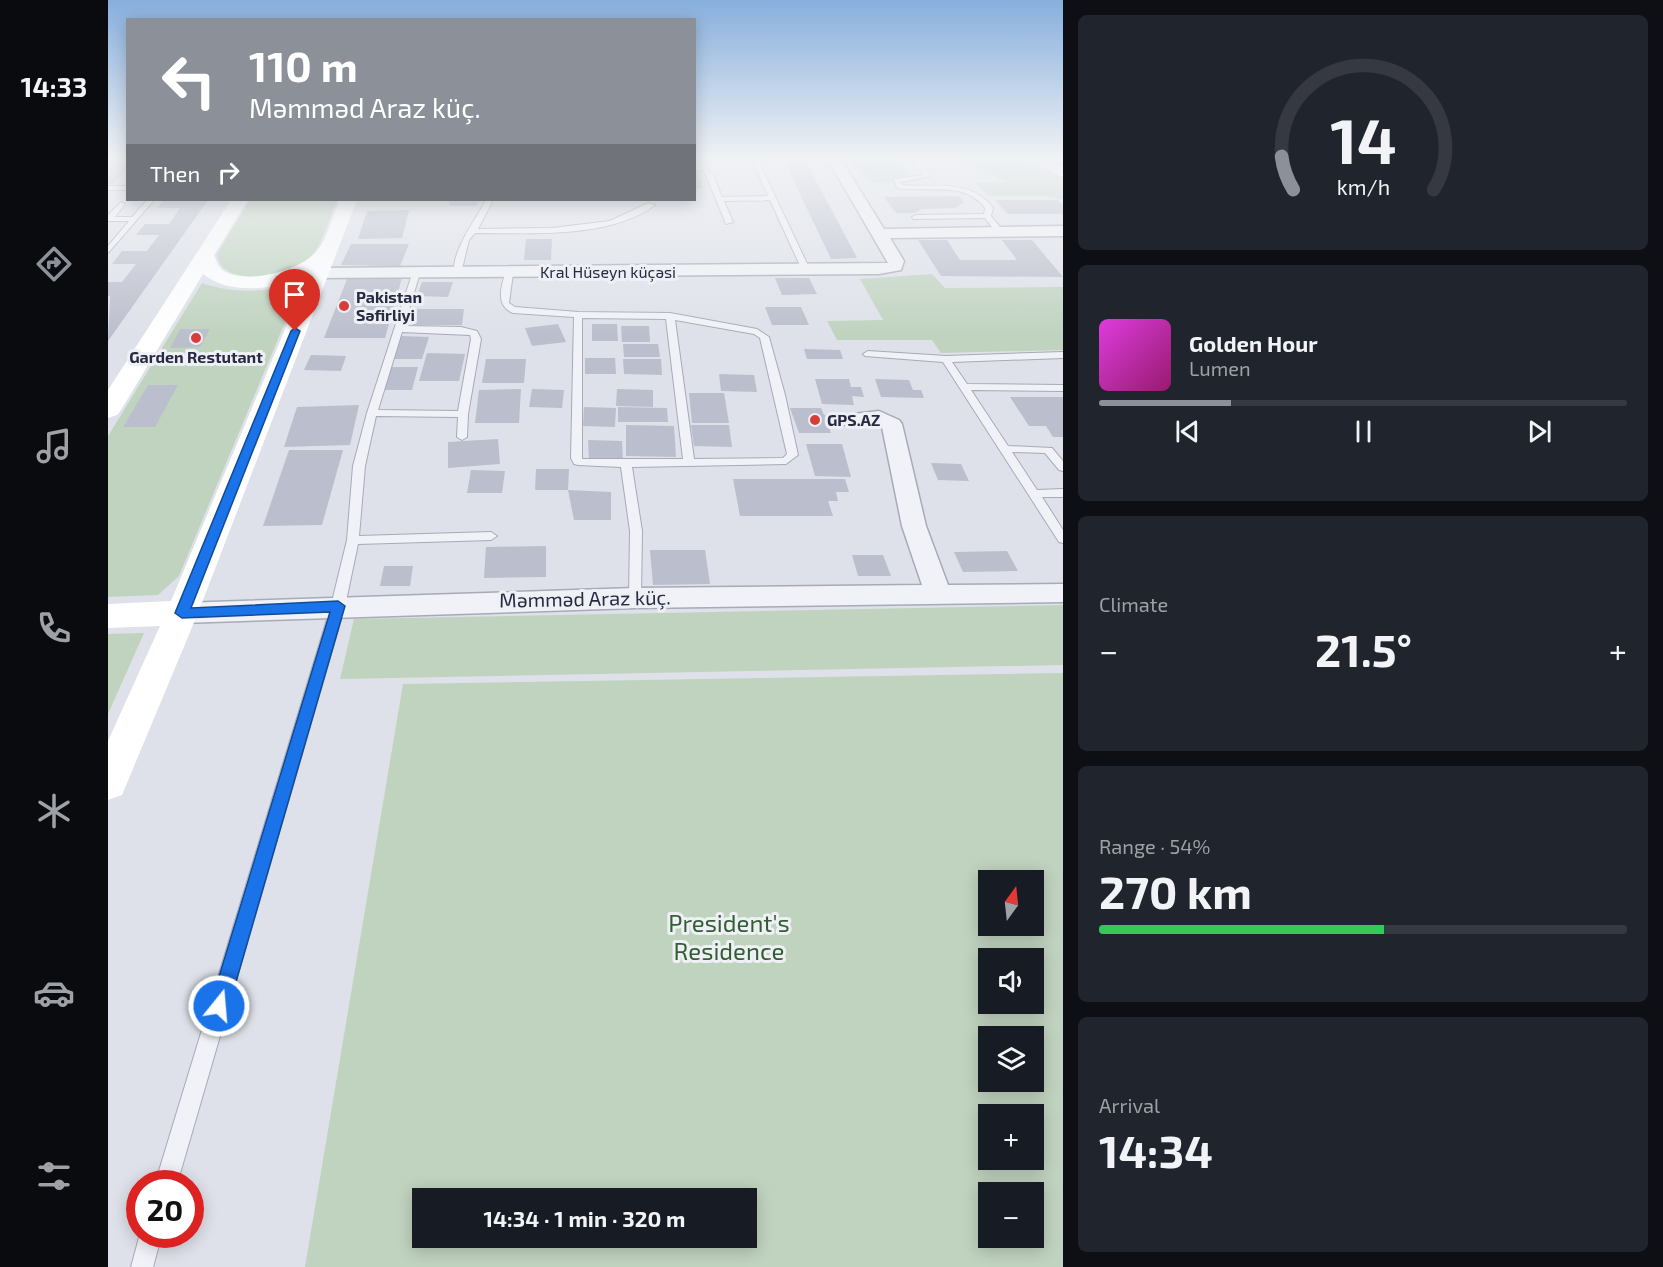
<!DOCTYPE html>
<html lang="en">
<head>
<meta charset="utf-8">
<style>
	:root { --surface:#171b24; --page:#20242c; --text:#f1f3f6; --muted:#9ea1a6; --line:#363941; --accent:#8c9099 }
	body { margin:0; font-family:"Exo 2",sans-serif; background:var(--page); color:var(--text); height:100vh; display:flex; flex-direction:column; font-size:22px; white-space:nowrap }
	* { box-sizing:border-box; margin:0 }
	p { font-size:20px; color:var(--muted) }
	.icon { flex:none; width:33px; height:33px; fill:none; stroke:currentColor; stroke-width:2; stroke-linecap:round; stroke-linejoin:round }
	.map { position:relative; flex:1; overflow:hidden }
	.panel { display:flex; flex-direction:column; gap:15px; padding:15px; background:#0d0f14; width:600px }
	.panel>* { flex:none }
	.hud { position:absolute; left:18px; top:18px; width:570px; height:183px; border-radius:0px; box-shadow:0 3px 15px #0003; background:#8c9099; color:#fff; overflow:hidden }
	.needle { width:39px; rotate:15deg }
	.tools { position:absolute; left:870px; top:870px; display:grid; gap:12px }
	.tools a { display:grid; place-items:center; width:66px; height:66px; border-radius:0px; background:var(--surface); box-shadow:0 3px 15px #0003; font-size:30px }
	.speed { position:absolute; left:18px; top:1170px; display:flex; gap:12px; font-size:30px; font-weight:700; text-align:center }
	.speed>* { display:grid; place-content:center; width:78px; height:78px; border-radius:50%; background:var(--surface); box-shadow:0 3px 15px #0003; line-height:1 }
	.speed .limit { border:9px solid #d22; background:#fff; color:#111 }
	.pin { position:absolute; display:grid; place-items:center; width:51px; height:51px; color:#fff; margin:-62px -26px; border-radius:50% 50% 50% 0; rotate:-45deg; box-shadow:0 0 6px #0007 }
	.pin .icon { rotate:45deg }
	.me { position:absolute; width:66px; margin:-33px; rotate:17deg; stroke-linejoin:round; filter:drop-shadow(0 0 4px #0008) }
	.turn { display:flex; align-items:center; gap:21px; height:126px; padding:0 24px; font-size:27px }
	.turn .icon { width:78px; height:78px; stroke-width:2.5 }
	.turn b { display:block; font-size:42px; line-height:51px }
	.then { display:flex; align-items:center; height:57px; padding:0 24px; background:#0003; gap:12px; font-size:22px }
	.big { font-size:45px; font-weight:700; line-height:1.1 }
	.panel .tile { flex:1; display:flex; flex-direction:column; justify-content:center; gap:9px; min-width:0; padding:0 21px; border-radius:9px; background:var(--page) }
	.panel .dial { align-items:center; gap:0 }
	.dial svg { height:156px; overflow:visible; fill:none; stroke:var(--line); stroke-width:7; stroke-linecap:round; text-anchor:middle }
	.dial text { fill:var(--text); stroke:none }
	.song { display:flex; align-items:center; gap:18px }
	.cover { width:72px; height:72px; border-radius:9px; background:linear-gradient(135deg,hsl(300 70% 55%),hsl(320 70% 35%)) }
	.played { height:6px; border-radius:3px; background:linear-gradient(90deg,var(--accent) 25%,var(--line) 25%) }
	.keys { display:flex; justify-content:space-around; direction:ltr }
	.heat { display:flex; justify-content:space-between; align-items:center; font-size:33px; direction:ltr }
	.charge { height:9px; border-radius:4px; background:linear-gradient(90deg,#34c759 54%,var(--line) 0) }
	.trip { position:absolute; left:304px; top:1188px; width:345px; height:60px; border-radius:0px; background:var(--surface); box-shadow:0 3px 15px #0003; font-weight:700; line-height:60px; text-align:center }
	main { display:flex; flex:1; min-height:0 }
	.dock { display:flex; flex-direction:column; width:108px; justify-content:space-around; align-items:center; background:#090b0e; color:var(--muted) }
	.dock .icon { width:42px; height:42px }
	.dock .selected { color:var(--accent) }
	.dock b { font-size:27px; color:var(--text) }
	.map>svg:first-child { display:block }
</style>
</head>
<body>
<main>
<nav class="dock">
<b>14:33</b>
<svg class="icon selected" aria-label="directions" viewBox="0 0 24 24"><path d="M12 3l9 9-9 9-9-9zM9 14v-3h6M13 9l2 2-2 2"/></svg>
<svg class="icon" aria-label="music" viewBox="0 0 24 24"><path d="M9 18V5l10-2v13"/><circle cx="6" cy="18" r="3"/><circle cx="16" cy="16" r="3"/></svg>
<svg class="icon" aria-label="phone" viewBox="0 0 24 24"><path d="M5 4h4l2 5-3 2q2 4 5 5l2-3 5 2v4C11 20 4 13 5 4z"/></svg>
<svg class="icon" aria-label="climate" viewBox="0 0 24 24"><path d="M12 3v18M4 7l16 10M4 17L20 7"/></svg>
<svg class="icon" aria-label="car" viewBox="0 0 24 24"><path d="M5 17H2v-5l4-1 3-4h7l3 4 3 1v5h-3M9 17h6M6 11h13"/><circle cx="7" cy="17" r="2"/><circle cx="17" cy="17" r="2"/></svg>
<svg class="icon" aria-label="filters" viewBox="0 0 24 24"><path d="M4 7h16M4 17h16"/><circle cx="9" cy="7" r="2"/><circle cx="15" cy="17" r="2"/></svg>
</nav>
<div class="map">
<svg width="955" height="1267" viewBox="0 0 955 1267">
	<rect width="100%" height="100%" fill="#dee1e9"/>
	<g fill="#c0d3bf" fill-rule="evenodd">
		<polygon points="737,158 790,158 806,182 765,183"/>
		<polygon points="846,158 908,158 955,180 955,200 935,196 881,196 867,183 899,182"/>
		<path d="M142,200H229C223,214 214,245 204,255C186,275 113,291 109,254Z"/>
		<polygon points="824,274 837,288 955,287 955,350 833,353 824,340 729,340 719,321 775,320 752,279"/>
		<path d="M94,283C129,295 158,291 193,284L71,576L50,595L0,597V436Z"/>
		<polygon points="955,605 955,665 232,679 246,619"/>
		<polygon points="36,633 0,714 0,634"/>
		<path d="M955,673V1267H197L295,684ZM880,880H926V926H880ZM880,958H926V1004H880ZM880,1036H926V1082H880ZM880,1114H926V1160H880ZM926,1192V1238H880V1192ZM639,1198V1238H315V1198Z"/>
	</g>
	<g fill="#bbbecc">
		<polygon points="2,158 20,158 20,168 5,184 0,185"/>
		<polygon points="675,158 696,158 749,258 723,259"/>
		<polygon points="586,171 590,171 595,188 586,188"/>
		<polygon points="851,196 856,202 847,208 814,209 807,213 788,213 776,197"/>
		<polygon points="56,200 100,200 0,341 2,296 0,296 0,282 14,282 28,264 4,264 14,251 39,251 51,235 28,235 37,224 61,224 72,208 49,208"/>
		<polygon points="342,200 370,200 369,206 341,206"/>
		<polygon points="887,200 949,200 955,205 955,214 900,214"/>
		<polygon points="301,210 294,238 250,239 259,211"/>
		<polygon points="418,239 444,239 443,260 416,260"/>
		<polygon points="810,240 839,240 852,260 909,260 894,240 924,240 955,277 833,276"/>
		<polygon points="243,244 301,244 292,266 233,265"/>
		<polygon points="294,278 277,338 216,338 239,279"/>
		<polygon points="667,278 701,278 709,294 674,295"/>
		<polygon points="314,282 345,282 340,297 309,296"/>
		<polygon points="657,307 693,307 701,325 664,325"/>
		<polygon points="309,309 356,309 354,325 305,325"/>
		<polygon points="450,324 458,342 424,346 417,328"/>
		<polygon points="484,324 509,324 510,341 484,341"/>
		<polygon points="513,326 541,326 542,342 514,342"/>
		<polygon points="72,329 102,329 92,347 62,348"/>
		<polygon points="293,336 321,337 314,359 285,359"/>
		<polygon points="515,344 550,344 552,357 516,357"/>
		<polygon points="696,349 732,350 735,359 699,359"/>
		<polygon points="319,353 357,354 351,381 311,381"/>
		<polygon points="203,355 238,356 233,371 196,370"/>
		<polygon points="477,358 507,358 508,374 477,374"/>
		<polygon points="378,359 418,359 416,383 374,383"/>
		<polygon points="515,359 553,359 554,375 516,374"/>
		<polygon points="283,367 310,367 304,390 276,390"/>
		<polygon points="611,374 646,375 649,392 613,391"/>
		<polygon points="707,379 741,379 743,387 753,387 756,397 744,396 746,405 714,404"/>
		<polygon points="767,379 801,380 805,390 813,390 816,398 773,397"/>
		<polygon points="40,385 70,385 47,427 15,427"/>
		<polygon points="413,389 411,423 367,423 371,390"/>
		<polygon points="424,389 456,390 454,408 421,407"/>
		<polygon points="509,389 545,390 545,407 508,406"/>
		<polygon points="581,393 616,393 621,423 584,423"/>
		<polygon points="902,397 955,397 955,437 945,437 938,426 921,426"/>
		<polygon points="251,405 242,445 176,447 189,407"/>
		<polygon points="476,407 508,408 507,427 475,426"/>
		<polygon points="510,407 559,408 560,422 510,422"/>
		<polygon points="682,408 713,408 716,415 726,414 730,425 720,425 723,433 691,433"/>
		<polygon points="518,425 566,426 568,457 518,456"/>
		<polygon points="583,425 621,425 624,447 586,446"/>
		<polygon points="390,439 392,464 340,468 340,442"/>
		<polygon points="480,440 514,441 515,460 481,459"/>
		<polygon points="698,444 734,444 743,477 707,476"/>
		<polygon points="181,450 235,450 214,525 155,526"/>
		<polygon points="823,463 853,464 861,481 830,480"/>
		<polygon points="428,469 461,469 460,490 427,490"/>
		<polygon points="363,470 397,471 394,493 359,493"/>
		<polygon points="625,479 737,479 741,492 728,492 730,501 720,501 725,516 632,516"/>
		<polygon points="460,490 503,492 503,520 466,520"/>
		<polygon points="438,546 438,577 376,578 378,547"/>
		<polygon points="542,550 597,550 602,584 545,585"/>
		<polygon points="899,551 910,571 855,572 846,552"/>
		<polygon points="744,555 775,555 783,576 750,576"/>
		<polygon points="276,566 305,566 302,586 272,586"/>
	</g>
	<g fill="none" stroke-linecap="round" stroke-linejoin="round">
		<defs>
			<g id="service">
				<path d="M643,158H649L702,270L701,272L694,270L662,200L616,201L625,222L618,224L597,173L593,170H586V166C606,166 607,181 614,197L660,196Z"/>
				<path d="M803,158H810L823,176L792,182L794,185C826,188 863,178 885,208L883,216L896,232L895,234H889L877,218L805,219L804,217L808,215L876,214L877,208C857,180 818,193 789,188L786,179L815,175Z"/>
				<rect x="0" y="186" width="20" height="4"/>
				<polygon points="39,200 46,200 0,253 0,246 21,221 0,221 0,215 13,202 17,204 7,217 24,217"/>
				<path d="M378,200H385L370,229L444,228L502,221L540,203L547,205C502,239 421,233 367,233L361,240L353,273L346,275C343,251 367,221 378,200Z"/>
				<path d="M305,271L312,273L296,326L353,327L369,331L373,339L360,414L359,437L354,440L349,437L350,417L268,416L257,466L251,536L383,532L389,536L383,540L250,544L237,606L69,1184H47L223,606L239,540L245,466L259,413ZM294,332L362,335L363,339L350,411L270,410Z"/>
				<path d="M398,271L405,273L401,303L407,307L470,312L562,313L649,329L661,337L677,395L690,455L678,464L524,467L534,531L533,598L532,601H522L521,598L522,531L513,467L470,465L466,464L463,458L466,317L405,313C387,306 393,286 398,271ZM474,318L558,319L575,459H474ZM567,320L646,334L652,338L679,454L675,458L586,459Z"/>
				<polygon points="760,351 838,356 955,352 955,358 844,362 859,384 955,385 955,391 863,390 900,446 944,448 955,461 955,471 951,470 937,453 904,452 929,490 955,489 955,497 934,497 955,530 955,543 951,542 835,362 757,356 755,354"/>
				<polygon points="32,1234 54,1234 45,1267 23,1267"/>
			</g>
			<g id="minor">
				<polygon points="719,158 732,158 776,229 955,226 955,236 782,238 796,261 793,270 771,274 210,278 202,273 210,268 780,263"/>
				<path d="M771,411L791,420L794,424L818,526L840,585L955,584V602L527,608L74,623L65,620L61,613L65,606L74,603L527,588L814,585L794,526L774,427C761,420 744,428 729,424L726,420L729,416Z"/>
			</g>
			<polygon id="tertiary" points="916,158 938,158 955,167 955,178"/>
		</defs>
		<use href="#service" stroke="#a7aab7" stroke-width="2"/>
		<use href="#minor" stroke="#a7aab7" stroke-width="3"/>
		<use href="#tertiary" stroke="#a7aab7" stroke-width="3"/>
		<use href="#service" fill="#f1f2f7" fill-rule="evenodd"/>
		<use href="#minor" fill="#f1f2f7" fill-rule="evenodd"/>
		<use href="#tertiary" fill="#f1f2f7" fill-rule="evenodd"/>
		<path fill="#fff" fill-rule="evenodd" d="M123,200H140L106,255C109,262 110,267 116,271C140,285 192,271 209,251C220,238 224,215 232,200H249L90,613L14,795L0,800V741L52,626L0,628V604L63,601L199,277C170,289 121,296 95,274L13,410L9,415L0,418V390Z"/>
	</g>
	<linearGradient id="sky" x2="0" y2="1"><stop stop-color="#87afdd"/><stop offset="0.47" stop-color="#f0f2f5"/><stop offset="1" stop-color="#f0f2f5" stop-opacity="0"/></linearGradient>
	<rect width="955" height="336" fill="url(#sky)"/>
	<polygon fill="#1a73e8" stroke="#114b97" stroke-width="1.5" points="187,328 192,331 83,608 230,601 237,606 121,1006 118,1013 111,1015 104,1013 102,1006 222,612 74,618 67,613 183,331"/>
	<g fill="#d83e39" stroke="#eef0f6" stroke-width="2">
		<circle cx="236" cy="306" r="6"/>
		<circle cx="88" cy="338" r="6"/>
		<circle cx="707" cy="420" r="6"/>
	</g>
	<g text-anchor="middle" stroke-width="6" stroke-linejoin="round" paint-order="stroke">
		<g font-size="16" fill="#262b41" stroke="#eef0f6">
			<text x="500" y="278">Kral Hüseyn küçəsi</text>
		</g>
		<g font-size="16" font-weight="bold" fill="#262b41" stroke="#eef0f6" text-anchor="start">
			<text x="248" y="303">Pakistan<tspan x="248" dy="18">Səfirliyi</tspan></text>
			<text x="88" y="363" text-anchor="middle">Garden Restutant</text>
			<text x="719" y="426">GPS.AZ</text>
		</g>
		<g font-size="20" fill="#262b41" stroke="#eef0f6">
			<text transform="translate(477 599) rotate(-1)" y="7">Məmməd Araz küç.</text>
		</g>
		<g font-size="24" fill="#335e32" stroke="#eef0f6">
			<text x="621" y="932">President's<tspan x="621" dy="28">Residence</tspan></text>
		</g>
	</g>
</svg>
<div class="tools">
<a><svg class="needle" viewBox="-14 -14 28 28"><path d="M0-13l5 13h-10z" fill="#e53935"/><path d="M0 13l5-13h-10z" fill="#9ea1a6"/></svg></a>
<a><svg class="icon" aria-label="sound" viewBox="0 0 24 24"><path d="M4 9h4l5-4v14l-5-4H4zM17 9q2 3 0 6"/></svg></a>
<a><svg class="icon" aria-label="layers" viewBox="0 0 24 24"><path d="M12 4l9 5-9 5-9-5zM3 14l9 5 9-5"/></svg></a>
<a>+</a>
<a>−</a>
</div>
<div class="speed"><div class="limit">20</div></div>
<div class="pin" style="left:187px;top:331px;background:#d93025"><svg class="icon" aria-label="arrive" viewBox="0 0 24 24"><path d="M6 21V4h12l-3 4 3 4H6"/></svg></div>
<svg class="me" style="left:111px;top:1006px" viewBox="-20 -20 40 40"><circle r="17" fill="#1a73e8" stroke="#fff" stroke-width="3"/><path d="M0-11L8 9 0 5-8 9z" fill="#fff"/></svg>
<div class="trip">14:34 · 1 min · 320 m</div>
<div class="hud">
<div class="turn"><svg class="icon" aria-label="left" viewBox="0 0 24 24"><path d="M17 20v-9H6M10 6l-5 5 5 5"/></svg><div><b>110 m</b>Məmməd Araz küç.</div></div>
<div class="then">Then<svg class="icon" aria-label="right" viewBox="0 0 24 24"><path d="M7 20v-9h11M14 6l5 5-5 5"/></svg></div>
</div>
</div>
<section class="panel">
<div class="tile dial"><svg viewBox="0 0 100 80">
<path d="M14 69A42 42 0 1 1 86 69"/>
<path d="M14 69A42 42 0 0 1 8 52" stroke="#8c9099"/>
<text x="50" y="56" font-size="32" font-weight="700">14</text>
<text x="50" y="72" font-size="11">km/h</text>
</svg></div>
<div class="tile">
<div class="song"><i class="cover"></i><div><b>Golden Hour</b><p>Lumen</p></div></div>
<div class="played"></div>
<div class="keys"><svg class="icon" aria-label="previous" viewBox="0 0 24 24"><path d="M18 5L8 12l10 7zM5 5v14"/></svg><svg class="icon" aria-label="pause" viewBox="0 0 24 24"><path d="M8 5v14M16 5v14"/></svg><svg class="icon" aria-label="next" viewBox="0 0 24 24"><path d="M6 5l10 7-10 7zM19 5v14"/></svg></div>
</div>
<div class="tile"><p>Climate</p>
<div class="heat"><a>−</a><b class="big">21.5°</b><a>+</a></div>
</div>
<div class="tile"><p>Range · 54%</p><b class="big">270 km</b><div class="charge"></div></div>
<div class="tile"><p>Arrival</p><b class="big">14:34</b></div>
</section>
</main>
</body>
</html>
